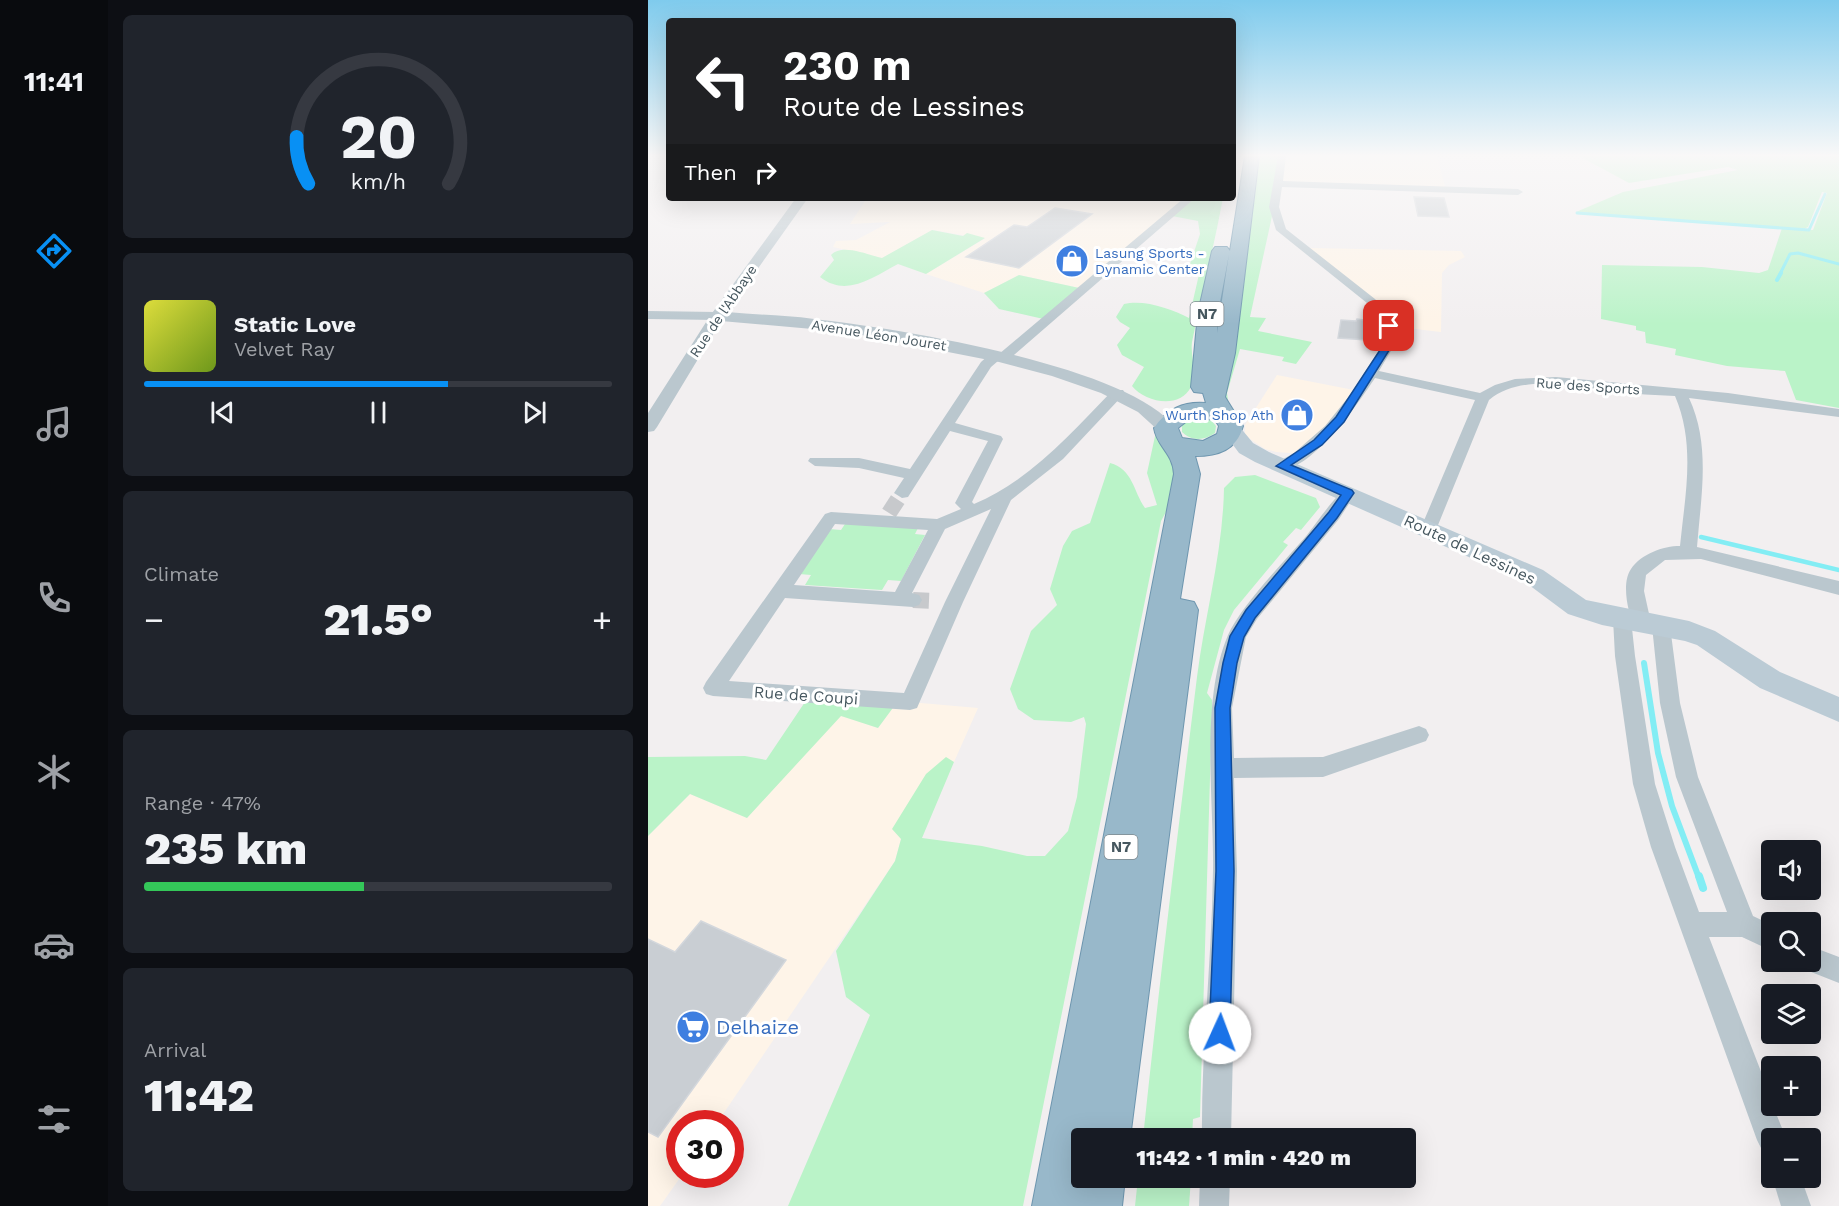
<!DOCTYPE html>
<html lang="en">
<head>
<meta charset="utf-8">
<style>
	:root { --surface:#171b24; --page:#20242c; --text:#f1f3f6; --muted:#9ea1a6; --line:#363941; --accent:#0890f4 }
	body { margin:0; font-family:"Work Sans",sans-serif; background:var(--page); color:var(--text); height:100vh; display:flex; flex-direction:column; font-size:22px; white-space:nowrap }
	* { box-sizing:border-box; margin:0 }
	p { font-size:20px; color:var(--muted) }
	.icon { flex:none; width:33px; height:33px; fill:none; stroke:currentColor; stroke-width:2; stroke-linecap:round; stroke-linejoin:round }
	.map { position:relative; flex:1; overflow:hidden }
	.sheet { display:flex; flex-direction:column; gap:15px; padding:15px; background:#0d0f14; width:540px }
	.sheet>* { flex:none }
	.banner { position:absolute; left:18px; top:18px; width:570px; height:183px; border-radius:6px; box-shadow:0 6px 24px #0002; background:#202124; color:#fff; overflow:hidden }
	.tools { position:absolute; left:1113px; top:840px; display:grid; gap:12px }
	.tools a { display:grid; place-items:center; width:60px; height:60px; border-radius:6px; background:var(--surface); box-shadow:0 6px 24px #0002; font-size:30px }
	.speed { position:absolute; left:18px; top:1110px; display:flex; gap:12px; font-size:30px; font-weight:700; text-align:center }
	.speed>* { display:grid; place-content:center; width:78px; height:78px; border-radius:50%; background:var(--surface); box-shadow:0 6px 24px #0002; line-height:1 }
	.speed .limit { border:9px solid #d22; background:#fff; color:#111 }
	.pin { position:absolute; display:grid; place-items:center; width:51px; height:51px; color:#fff; margin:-26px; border-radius:12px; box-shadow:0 3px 9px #0006 }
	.me { position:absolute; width:66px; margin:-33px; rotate:2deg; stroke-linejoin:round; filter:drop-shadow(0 0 4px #0008) }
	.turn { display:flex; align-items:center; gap:21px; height:126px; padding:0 18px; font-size:27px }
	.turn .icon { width:78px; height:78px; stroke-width:2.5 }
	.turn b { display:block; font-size:42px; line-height:51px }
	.then { display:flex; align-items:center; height:57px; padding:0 18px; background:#0003; gap:12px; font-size:22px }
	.big { font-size:45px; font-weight:800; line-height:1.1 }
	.sheet .widget { flex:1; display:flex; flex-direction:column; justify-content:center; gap:9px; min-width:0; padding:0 21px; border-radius:9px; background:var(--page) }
	.sheet .dial { align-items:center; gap:0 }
	.dial svg { height:156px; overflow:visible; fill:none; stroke:var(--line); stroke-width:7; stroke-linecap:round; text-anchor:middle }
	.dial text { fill:var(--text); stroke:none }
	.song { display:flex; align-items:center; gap:18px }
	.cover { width:72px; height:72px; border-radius:9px; background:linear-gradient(135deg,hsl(60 70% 55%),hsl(80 70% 35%)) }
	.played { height:6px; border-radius:3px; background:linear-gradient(90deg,var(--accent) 65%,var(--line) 65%) }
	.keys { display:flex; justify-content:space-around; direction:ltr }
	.heat { display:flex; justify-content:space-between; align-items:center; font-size:33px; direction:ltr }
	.charge { height:9px; border-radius:4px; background:linear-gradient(90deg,#34c759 47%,var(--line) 0) }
	.trip { position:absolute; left:423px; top:1128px; width:345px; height:60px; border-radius:6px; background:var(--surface); box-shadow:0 6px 24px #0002; font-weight:800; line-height:60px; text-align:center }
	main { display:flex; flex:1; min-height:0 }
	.menu { display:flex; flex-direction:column; width:108px; justify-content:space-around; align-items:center; background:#090b0e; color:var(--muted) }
	.menu .icon { width:42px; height:42px }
	.menu .on { color:var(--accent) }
	.menu b { font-size:27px; color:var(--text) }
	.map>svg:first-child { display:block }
</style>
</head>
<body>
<main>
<nav class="menu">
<b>11:41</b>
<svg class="icon on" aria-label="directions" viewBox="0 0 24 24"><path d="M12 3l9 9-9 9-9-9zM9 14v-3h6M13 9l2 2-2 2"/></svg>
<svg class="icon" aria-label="music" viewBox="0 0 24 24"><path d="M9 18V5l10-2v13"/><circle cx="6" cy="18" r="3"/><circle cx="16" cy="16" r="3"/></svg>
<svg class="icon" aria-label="phone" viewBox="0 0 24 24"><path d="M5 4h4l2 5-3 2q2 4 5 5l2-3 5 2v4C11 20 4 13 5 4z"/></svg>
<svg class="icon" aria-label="climate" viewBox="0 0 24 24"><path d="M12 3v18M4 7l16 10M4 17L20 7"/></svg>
<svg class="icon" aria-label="car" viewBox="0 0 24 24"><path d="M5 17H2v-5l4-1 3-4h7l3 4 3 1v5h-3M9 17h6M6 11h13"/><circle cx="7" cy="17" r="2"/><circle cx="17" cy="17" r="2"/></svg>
<svg class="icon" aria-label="filters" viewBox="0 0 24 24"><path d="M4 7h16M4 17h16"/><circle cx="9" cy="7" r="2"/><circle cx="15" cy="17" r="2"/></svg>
</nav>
<section class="sheet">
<div class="widget dial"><svg viewBox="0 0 100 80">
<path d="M14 69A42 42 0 1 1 86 69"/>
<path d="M14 69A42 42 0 0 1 8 45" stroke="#0890f4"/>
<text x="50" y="56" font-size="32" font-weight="700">20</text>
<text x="50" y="72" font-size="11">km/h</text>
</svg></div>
<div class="widget">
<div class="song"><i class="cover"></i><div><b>Static Love</b><p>Velvet Ray</p></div></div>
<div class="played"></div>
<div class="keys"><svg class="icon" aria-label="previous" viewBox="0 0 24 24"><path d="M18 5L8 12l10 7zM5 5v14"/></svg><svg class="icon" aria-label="pause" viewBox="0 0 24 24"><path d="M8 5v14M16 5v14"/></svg><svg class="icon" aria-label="next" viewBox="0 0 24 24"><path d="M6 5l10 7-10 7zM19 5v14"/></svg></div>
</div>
<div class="widget"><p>Climate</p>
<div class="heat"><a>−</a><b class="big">21.5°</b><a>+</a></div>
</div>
<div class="widget"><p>Range · 47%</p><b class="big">235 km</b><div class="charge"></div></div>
<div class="widget"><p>Arrival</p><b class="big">11:42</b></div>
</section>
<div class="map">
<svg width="1191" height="1206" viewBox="0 0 1191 1206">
	<rect width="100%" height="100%" fill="#f2eff0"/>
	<g fill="#fef4e8">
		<polygon points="634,156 789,156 798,190 629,184"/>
		<polygon points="219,198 542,198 436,289 371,275 336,293 278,274 336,239 285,230 234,258 185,247 188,241 208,240 242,222 202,224"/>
		<polygon points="663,248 813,251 817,257 801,265 794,273 793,332 741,326 735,314 655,249"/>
		<polygon points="629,375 711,391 655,454 628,452 617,449 602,439 597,434 597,425"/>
		<polygon points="250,701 330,708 306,762 298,758 253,839 247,861 69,1123 32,1124 32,1174 34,1175 12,1206 0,1206 0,836 42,794 99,818 193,715 230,728"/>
	</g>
	<g fill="#baf3c8">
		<polygon points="612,156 634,156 626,207 602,317 618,318 610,331 664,342 648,364 634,361 636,357 592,349 579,393 581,407 575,396 587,353"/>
		<polygon points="931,156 1191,156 1191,408 1148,400 1137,371 1079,366 1027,355 1028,349 998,343 997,332 988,330 988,326 953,319 954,265 1054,267 1111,273 1120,270 1134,228 1165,230 1179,193 1174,192 1160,227 1156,229 928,212 975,192 1090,170 1080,167 981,183"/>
		<path d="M542,198H575C566,246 554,294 544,342C542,356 550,374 543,387C531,410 497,402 484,386L496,367L474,355L469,345L482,328L472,322L468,317L476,304C496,299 524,309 541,318L552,270L544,267L542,264L552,234L550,221L524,216Z"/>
		<path d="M284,230L315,236L319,233L337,238L278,274L250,264C225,277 199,298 172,277L186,260L183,255C194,243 220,255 234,258Z"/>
		<polygon points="371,275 436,289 400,320 351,309 336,293"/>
		<path d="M552,418L563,420L568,426L567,433C556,441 543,441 534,432V425L541,420Z"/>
		<path d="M509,427L528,453V494L513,521L375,1206H140L222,1015L198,997L188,951L247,861L253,839L244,829L278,774L298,757L306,762L274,838L334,846L379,856H397L420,831L429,797L438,724L436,717L423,722L386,720L370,709L362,689L383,631L409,605L402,589L415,546L424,531L442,523L462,463C485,469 485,491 497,508L509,505L499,473Z"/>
		<path d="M607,475L668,498L672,507L653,530L648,528L635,542L640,545L586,610L576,630L559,693L564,700V710L552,1117L545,1119L544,1138H495C511,985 530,831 549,677C557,614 575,552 576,488L587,477Z"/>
		<polygon points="199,521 271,526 267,534 277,535 253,581 240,580 234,590 157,585 163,575 151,574 181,529 193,530"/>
		<polygon points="159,699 250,701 230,728 193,716 99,818 42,794 0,836 0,757 97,756 118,760"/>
		<polygon points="490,1178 543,1178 541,1206 487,1206"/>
	</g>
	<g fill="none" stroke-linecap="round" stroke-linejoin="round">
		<g stroke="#83edf4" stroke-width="3">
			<polyline points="929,213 1161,230 1177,194"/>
			<polyline points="1132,274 1142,254 1150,253 1191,264"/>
		</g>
		<polyline stroke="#83edf4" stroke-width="4" points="1129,280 1133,273"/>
		<polyline stroke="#83edf4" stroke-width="4.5" points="1053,537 1191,570"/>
		<polyline stroke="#83edf4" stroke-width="6" points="996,663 1010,753 1024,806 1051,878"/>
		<polyline stroke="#83edf4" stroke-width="8" points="1051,876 1055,888"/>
	</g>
	<g fill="#c9ced3" stroke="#d3d7dc" stroke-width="1.5">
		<polygon points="766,197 796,198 801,217 770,216"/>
		<polygon points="407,208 444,214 371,268 318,257 366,225 379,227"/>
		<polygon points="709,319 722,321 719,340 690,338 693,320 708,321"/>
		<polygon points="53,921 138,960 10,1137 0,1132 0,939 27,952"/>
	</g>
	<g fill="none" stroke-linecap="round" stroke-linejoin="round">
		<g stroke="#c7c9cc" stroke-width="16" stroke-dasharray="16 8" stroke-linecap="butt">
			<polyline points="241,513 254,493"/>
			<polyline points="265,600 288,601"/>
		</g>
		<defs>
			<path id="trunk" d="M597,156H611L587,353L577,397L595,426C589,450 570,456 547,456L552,474L532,599L546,602L550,610L482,1138H434V1178H477L474,1206H384L526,474C525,453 509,447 506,428C519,409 535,401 558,403L555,393L546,392L543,387L550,313L564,251L567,247H579L582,251ZM581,254L569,333L570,313ZM544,417L567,420L571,426L569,434L555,441L534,438L530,428Z"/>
		</defs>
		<use href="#trunk" stroke="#6e96af" stroke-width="2"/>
		<g fill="#bac7ce" fill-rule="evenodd">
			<path d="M630,156H638L635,181L870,189L875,192L870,195L634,187L631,207L638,229L727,299L741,314L747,326V344L731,371L832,393L847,385L867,379L908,377L1080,393L1191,409V417L1041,398C1063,445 1053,496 1049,547L1191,581V595L1053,559L1017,560L998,575L996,591L1003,623L1001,628L994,630L987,628C980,614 973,583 983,569C993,554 1015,546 1032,546C1037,495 1048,445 1027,396C1007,395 987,394 967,392C928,388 875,372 841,400L788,530L786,534H774L772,530L827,400L727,378C712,401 659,478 628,469L625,466L628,463L646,453L677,426L702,395L735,344V326L730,315L719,303L628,230L621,207Z"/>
			<path d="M536,198H547L359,361H350L343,367L307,423L353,436L355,439L324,502L326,504C383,480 423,433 465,390H475L477,393L415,459L363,500L315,602L269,708L262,710L65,696L58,694L55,688L58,682L177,514L183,512L289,519L313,509L307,503L340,441L302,431L260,497L254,498L246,493L256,478L211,468L167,466L160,461L162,458H211L262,469L333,362L342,354H351ZM343,509L297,602L256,693L81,681L137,598L265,607L271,605L274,600L271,595L264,593L297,529ZM187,524L280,530L247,592L146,585Z"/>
			<polygon points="0,311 69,312 75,316 69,320 0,319"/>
			<path d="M700,488L708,493L691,519L609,619L598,637L584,708L586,758L675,757L771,726L778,729L781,735L778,741L675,777L586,778L589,871L583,1138H554C553,1049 564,959 565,870C566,799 552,701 580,635C593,605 637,561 659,535C667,525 690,491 700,488Z"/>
			<polygon points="974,612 980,614 983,619 987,656 1007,784 1027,847 1051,912 1079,912 1028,777 1012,703 1004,626 1006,621 1013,619 1020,621 1022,626 1032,703 1050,777 1105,916 1124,925 1124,951 1094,937 1061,937 1124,1100 1124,1106 1125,1106 1138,1138 1124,1138 1124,1154 1114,1150 1109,1140 1003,847 985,784 967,656 965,619 968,614"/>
			<polygon points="1162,946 1191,957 1191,983 1153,968 1150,962 1162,962"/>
			<polygon points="1124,1177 1153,1178 1163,1206 1133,1206"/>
			<polygon points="552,1178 582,1178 581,1206 551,1206"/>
		</g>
		<path fill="#bac7ce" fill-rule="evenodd" d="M148,198H160L79,312C108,315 137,315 166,319C242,327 484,366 527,428L524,432H512L490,412L453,393L404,376L351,362L198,332L73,321L9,427L6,431L0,432V413L62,316Z"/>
		<polygon fill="#bbcbd5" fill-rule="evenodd" points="584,424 591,426 605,443 621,452 895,570 938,600 1041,621 1067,631 1132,672 1191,697 1191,722 1112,688 1049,645 1037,641 954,625 920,614 877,582 607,462 591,453 574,430 577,426"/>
		<use href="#trunk" fill="#98b8ca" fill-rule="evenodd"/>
	</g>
	<linearGradient id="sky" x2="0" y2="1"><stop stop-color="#7fcbed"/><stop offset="0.48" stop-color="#f9f8f8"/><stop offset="1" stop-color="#f9f8f8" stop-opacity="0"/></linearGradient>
	<rect width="1191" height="324" fill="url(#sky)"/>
	<polygon fill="#1a73e8" stroke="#114b97" stroke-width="1.5" points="737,324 745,326 745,344 696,422 674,445 643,465 704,490 706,493 689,518 607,618 596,637 589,663 582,708 586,871 582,1033 579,1041 572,1044 564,1041 561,1033 568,871 567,708 575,663 582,636 598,610 681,512 693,495 628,466 666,440 688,417 736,344"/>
	<defs>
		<symbol id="shop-disc" viewBox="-11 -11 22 22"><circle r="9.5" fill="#3f7fe0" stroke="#fff"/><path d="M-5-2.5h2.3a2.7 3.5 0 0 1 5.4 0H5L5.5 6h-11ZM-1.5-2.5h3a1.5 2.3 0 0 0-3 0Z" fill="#fff"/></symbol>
		<symbol id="supermarket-disc" viewBox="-11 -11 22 22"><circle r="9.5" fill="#3f7fe0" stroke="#fff"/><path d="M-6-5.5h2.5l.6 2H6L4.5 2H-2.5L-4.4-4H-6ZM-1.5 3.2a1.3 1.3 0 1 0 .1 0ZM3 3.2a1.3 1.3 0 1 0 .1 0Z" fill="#fff"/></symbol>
	</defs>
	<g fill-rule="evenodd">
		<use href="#shop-disc" x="405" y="242" width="38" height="38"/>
		<use href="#shop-disc" x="630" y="396" width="38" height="38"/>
		<use href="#supermarket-disc" x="26" y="1008" width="38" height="38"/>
	</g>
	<g text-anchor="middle" stroke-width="6" stroke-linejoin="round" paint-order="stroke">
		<g font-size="14" fill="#366cbe" stroke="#fff" text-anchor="start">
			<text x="447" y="258">Lasung Sports -<tspan x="447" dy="16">Dynamic Center</tspan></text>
			<text x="626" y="420" text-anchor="end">Wurth Shop Ath</text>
		</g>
		<g font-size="14" fill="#46575f" stroke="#fff">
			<text transform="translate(75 311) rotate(-56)" y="5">Rue de l'Abbaye</text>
			<text transform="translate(231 335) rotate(9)" y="5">Avenue Léon Jouret</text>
			<text transform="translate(940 386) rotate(4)" y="5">Rue des Sports</text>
		</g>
		<g fill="#fff" stroke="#7e898f" stroke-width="1.5">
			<rect x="542.5" y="302" width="33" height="24" rx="4.5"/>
			<rect x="456.5" y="835" width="33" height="24" rx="4.5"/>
		</g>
		<g font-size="15" font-weight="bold" fill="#46575f">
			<text x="559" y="319">N7</text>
			<text x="473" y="852">N7</text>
		</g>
		<g font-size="16" fill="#46575f" stroke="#fff">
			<text transform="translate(822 549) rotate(25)" y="6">Route de Lessines</text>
			<text transform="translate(158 695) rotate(4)" y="6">Rue de Coupi</text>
		</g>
		<g font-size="20" fill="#366cbe" stroke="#fff" text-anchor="start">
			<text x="68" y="1034">Delhaize</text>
		</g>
	</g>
</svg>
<div class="tools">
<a><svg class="icon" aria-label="sound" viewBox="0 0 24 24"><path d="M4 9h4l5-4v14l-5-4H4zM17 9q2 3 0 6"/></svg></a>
<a><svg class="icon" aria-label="search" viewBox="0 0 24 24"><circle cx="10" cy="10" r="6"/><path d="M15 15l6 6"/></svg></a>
<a><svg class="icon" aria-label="layers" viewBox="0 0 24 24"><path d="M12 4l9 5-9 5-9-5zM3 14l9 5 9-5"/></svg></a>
<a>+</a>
<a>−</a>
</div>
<div class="speed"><div class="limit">30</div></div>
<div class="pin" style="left:741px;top:326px;background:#d93025"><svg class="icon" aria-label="arrive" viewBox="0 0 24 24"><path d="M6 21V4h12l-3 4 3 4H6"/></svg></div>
<svg class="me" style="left:572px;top:1033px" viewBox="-20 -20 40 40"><circle r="19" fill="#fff"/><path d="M0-13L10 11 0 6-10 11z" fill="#1a73e8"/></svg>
<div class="trip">11:42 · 1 min · 420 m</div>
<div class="banner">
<div class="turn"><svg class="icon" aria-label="left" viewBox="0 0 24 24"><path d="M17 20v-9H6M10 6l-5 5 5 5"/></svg><div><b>230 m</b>Route de Lessines</div></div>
<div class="then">Then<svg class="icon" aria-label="right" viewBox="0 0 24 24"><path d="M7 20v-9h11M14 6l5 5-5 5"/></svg></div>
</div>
</div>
</main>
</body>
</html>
